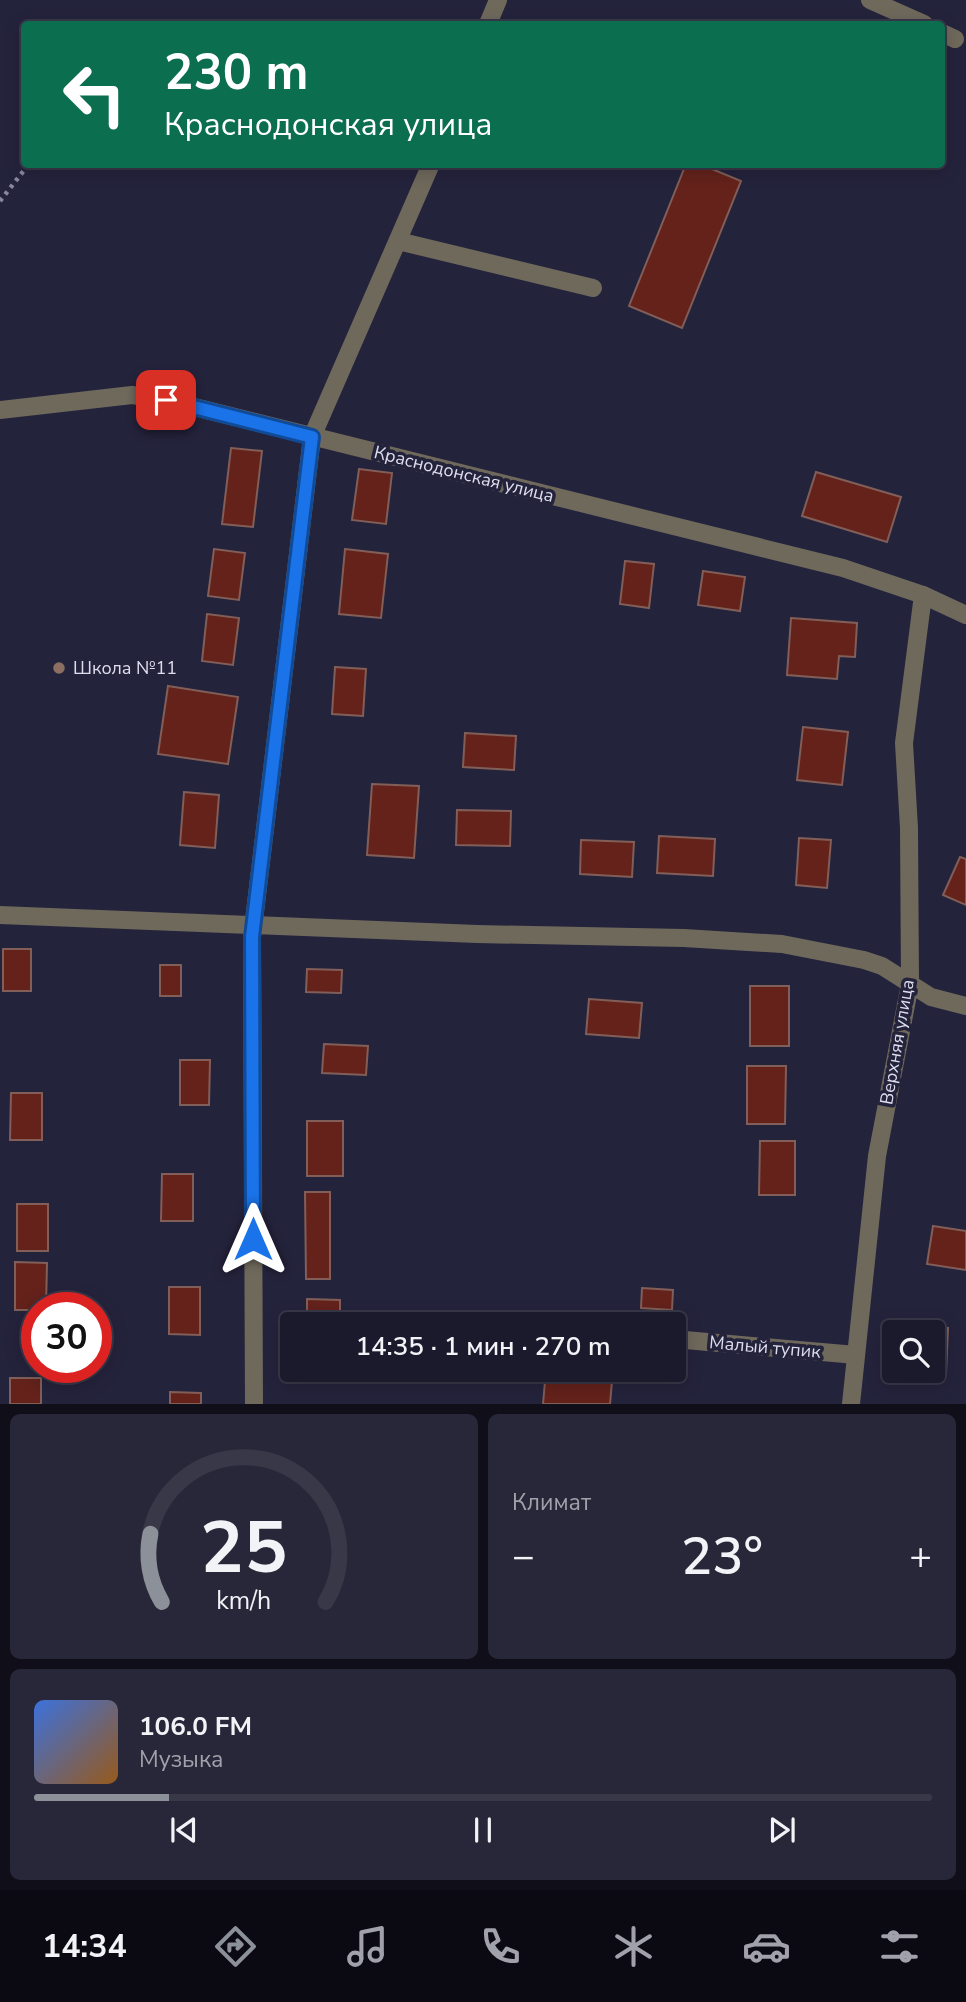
<!DOCTYPE html>
<html lang="ru">
<head>
<meta charset="utf-8">
<style>
	:root { --surface:#1b1a2d; --page:#282739; --text:#f1f3f6; --muted:#a0a1aa; --line:#393849; --accent:#8c9099 }
	body { margin:0; font-family:"Nunito Sans",sans-serif; background:var(--page); color:var(--text); height:100vh; display:flex; flex-direction:column; font-size:26px; white-space:nowrap }
	* { box-sizing:border-box; margin:0 }
	p { font-size:23px; color:var(--muted) }
	.icon { flex:none; width:38px; height:38px; fill:none; stroke:currentColor; stroke-width:2; stroke-linecap:round; stroke-linejoin:round }
	.map { position:relative; height:1404px; overflow:hidden }
	.panel { display:flex; flex-direction:column; gap:10px; padding:10px; background:#0f0e19; flex:1 }
	.panel>* { flex:none }
	.hud { position:absolute; left:21px; top:21px; width:924px; height:147px; border-radius:7px; box-shadow:0 4px 18px #0003,0 0 0 2px var(--line); background:#0b6e4f; color:#fff; overflow:hidden }
	.buttons { position:absolute; left:882px; top:1320px; display:grid; gap:14px }
	.buttons a { display:grid; place-items:center; width:63px; height:63px; border-radius:7px; background:var(--surface); box-shadow:0 4px 18px #0003,0 0 0 2px var(--line); font-size:35px }
	.speed { position:absolute; left:21px; top:1292px; display:flex; gap:14px; font-size:35px; font-weight:700; text-align:center }
	.speed>* { display:grid; place-content:center; width:91px; height:91px; border-radius:50%; background:var(--surface); box-shadow:0 4px 18px #0003,0 0 0 2px var(--line); line-height:1 }
	.speed .limit { border:10px solid #d22; background:#fff; color:#111 }
	.pin { position:absolute; display:grid; place-items:center; width:60px; height:60px; color:#fff; margin:-30px; border-radius:14px; box-shadow:0 4px 10px #0006 }
	.me { position:absolute; width:77px; margin:-38px; rotate:0deg; stroke-linejoin:round; filter:drop-shadow(0 0 5px #0008) }
	.turn { display:flex; align-items:center; gap:24px; height:147px; padding:0 28px; font-size:32px }
	.turn .icon { width:91px; height:91px; stroke-width:2.5 }
	.turn b { display:block; font-size:49px; line-height:60px }
	.big { font-size:52px; font-weight:600; line-height:1.1 }
	.panel .card { flex:1; display:flex; flex-direction:column; justify-content:center; gap:10px; min-width:0; padding:0 24px; border-radius:10px; background:var(--page) }
	.panel .dial { align-items:center; gap:0 }
	.dial svg { height:182px; overflow:visible; fill:none; stroke:var(--line); stroke-width:7; stroke-linecap:round; text-anchor:middle }
	.dial text { fill:var(--text); stroke:none }
	.song { display:flex; align-items:center; gap:21px }
	.cover { width:84px; height:84px; border-radius:10px; background:linear-gradient(135deg,hsl(220 70% 55%),hsl(30 70% 35%)) }
	.played { height:7px; border-radius:4px; background:linear-gradient(90deg,var(--accent) 15%,var(--line) 15%) }
	.keys { display:flex; justify-content:space-around; direction:ltr }
	.heat { display:flex; justify-content:space-between; align-items:center; font-size:38px; direction:ltr }
	.panel .tiles { flex:1; display:grid; gap:10px; grid-template-columns:1fr 1fr }
	.card:last-child { grid-column:span 2 }
	.trip { position:absolute; left:280px; top:1312px; width:406px; height:70px; border-radius:7px; background:var(--surface); box-shadow:0 4px 18px #0003,0 0 0 2px var(--line); font-weight:600; line-height:70px; text-align:center }
	.dock { display:flex; height:112px; justify-content:space-around; align-items:center; background:#0b0a12; color:var(--muted) }
	.dock .icon { width:49px; height:49px }
	.dock .on { color:var(--accent) }
	.dock b { font-size:32px; color:var(--text) }
	.map>svg:first-child { display:block }
</style>
</head>
<body>
<div class="map">
<svg width="966" height="1404" viewBox="0 0 966 1404">
	<rect width="100%" height="100%" fill="#24233c"/>
	<g fill="#64221b" stroke="#815e58" stroke-width="2">
		<polygon points="686,164 700,164 741,181 682,328 629,306"/>
		<polygon points="231,448 262,451 253,527 222,524"/>
		<polygon points="359,469 392,473 386,524 352,520"/>
		<polygon points="816,472 901,497 887,542 802,516"/>
		<polygon points="214,549 245,553 239,600 208,596"/>
		<polygon points="345,549 388,554 381,618 339,614"/>
		<polygon points="625,561 654,564 649,608 620,604"/>
		<polygon points="703,571 745,577 740,611 698,605"/>
		<polygon points="207,614 239,618 233,665 202,661"/>
		<polygon points="791,618 857,623 855,657 839,656 837,679 787,675"/>
		<polygon points="335,667 366,669 363,716 332,714"/>
		<polygon points="168,686 238,697 228,764 158,754"/>
		<polygon points="803,727 848,732 842,785 797,780"/>
		<polygon points="465,733 516,736 514,770 463,767"/>
		<polygon points="372,784 419,786 414,858 367,855"/>
		<polygon points="184,792 219,795 215,848 180,845"/>
		<polygon points="457,810 511,811 510,846 456,845"/>
		<polygon points="659,836 715,839 713,876 657,873"/>
		<polygon points="799,838 831,840 827,888 796,885"/>
		<polygon points="581,840 634,842 632,877 580,874"/>
		<polygon points="960,857 966,859 966,905 943,895"/>
		<rect x="3" y="949" width="28" height="42"/>
		<rect x="160" y="965" width="21" height="31"/>
		<polygon points="307,969 342,970 341,993 306,992"/>
		<rect x="750" y="986" width="39" height="60"/>
		<polygon points="589,999 642,1003 639,1038 586,1034"/>
		<polygon points="324,1044 368,1046 366,1075 322,1073"/>
		<polygon points="180,1060 210,1060 209,1105 180,1105"/>
		<polygon points="747,1066 786,1066 785,1124 747,1124"/>
		<polygon points="11,1093 42,1093 42,1140 10,1140"/>
		<rect x="307" y="1121" width="36" height="55"/>
		<polygon points="760,1141 795,1141 795,1195 759,1195"/>
		<polygon points="162,1174 193,1174 193,1221 161,1221"/>
		<polygon points="305,1192 330,1192 330,1279 306,1279"/>
		<rect x="17" y="1204" width="31" height="47"/>
		<polygon points="933,1226 966,1231 966,1270 927,1264"/>
		<polygon points="15,1262 47,1263 46,1307 37,1307 37,1310 15,1310"/>
		<polygon points="169,1287 200,1287 200,1335 169,1334"/>
		<polygon points="642,1288 673,1290 672,1310 641,1308"/>
		<polygon points="307,1299 340,1300 340,1325 307,1325"/>
		<polygon points="910,1326 948,1328 946,1375 907,1374 908,1370 933,1370 933,1332 909,1332"/>
		<polygon points="546,1370 613,1370 610,1404 543,1404"/>
		<rect x="10" y="1378" width="31" height="26"/>
		<polygon points="170,1392 201,1393 201,1404 170,1404"/>
	</g>
	<g fill="none" stroke-linecap="round" stroke-linejoin="round">
		<polyline stroke="#88879c" stroke-width="4.5" stroke-dasharray="3.5 5" stroke-linecap="butt" points="0,201 29,164"/>
		<g stroke="#6f695c" stroke-width="18">
			<polyline points="870,0 924,24"/>
			<polyline points="488,24 498,0"/>
			<polyline points="942,33 955,39"/>
			<polyline points="398,241 593,288"/>
			<polyline points="0,410 132,395 166,400 843,568 923,595 966,615"/>
			<polyline points="0,915 477,934 684,938 782,944 864,960 882,966 931,997 966,1006"/>
			<polyline points="674,1339 856,1355"/>
			<polyline points="254,1404 252,937 312,437 431,164"/>
			<polyline points="851,1404 877,1156 910,984 909,828 904,743 923,595"/>
		</g>
	</g>
	<g fill="none" stroke-linecap="round" stroke-linejoin="round">
		<defs>
			<polyline id="route" points="166,400 312,437 252,937 253,1239"/>
		</defs>
		<use href="#route" stroke="#114b97" stroke-width="18"/>
		<use href="#route" stroke="#1a73e8" stroke-width="12"/>
	</g>
	<circle fill="#8d6e63" stroke="#24233c" stroke-width="2.5" cx="59" cy="668" r="7"/>
	<g text-anchor="middle" stroke-width="7" stroke-linejoin="round" paint-order="stroke">
		<g font-size="18" fill="#dde" stroke="#24233c">
			<text transform="translate(464 474) rotate(14)" y="6">Краснодонская улица</text>
			<text transform="translate(897 1042) rotate(-80)" y="6">Верхняя улица</text>
			<text transform="translate(765 1347) rotate(5)" y="6">Малый тупик</text>
		</g>
		<g font-size="18" fill="#dde" stroke="#24233c" text-anchor="start">
			<text x="73" y="674">Школа №11</text>
		</g>
	</g>
</svg>
<div class="buttons">
<a><svg class="icon" aria-label="search" viewBox="0 0 24 24"><circle cx="10" cy="10" r="6"/><path d="M15 15l6 6"/></svg></a>
</div>
<div class="speed"><div class="limit">30</div></div>
<div class="pin" style="left:166px;top:400px;background:#d93025"><svg class="icon" aria-label="arrive" viewBox="0 0 24 24"><path d="M6 21V4h12l-3 4 3 4H6"/></svg></div>
<svg class="me" style="left:253px;top:1239px" viewBox="-20 -20 40 40"><path d="M0-17L14 15 0 8-14 15z" fill="#1a73e8" stroke="#fff" stroke-width="4"/></svg>
<div class="trip">14:35 · 1 мин · 270 m</div>
<div class="hud">
<div class="turn"><svg class="icon" aria-label="left" viewBox="0 0 24 24"><path d="M17 20v-9H6M10 6l-5 5 5 5"/></svg><div><b>230 m</b>Краснодонская улица</div></div>
</div>
</div>
<section class="panel">
<div class="tiles">
<div class="card dial"><svg viewBox="0 0 100 80">
<path d="M14 69A42 42 0 1 1 86 69"/>
<path d="M14 69A42 42 0 0 1 9 39" stroke="#8c9099"/>
<text x="50" y="56" font-size="32" font-weight="700">25</text>
<text x="50" y="72" font-size="11">km/h</text>
</svg></div>
<div class="card"><p>Климат</p>
<div class="heat"><a>−</a><b class="big">23°</b><a>+</a></div>
</div>
<div class="card">
<div class="song"><i class="cover"></i><div><b>106.0 FM</b><p>Музыка</p></div></div>
<div class="played"></div>
<div class="keys"><svg class="icon" aria-label="previous" viewBox="0 0 24 24"><path d="M18 5L8 12l10 7zM5 5v14"/></svg><svg class="icon" aria-label="pause" viewBox="0 0 24 24"><path d="M8 5v14M16 5v14"/></svg><svg class="icon" aria-label="next" viewBox="0 0 24 24"><path d="M6 5l10 7-10 7zM19 5v14"/></svg></div>
</div>
</div>
</section>
<nav class="dock">
<b>14:34</b>
<svg class="icon on" aria-label="directions" viewBox="0 0 24 24"><path d="M12 3l9 9-9 9-9-9zM9 14v-3h6M13 9l2 2-2 2"/></svg>
<svg class="icon" aria-label="music" viewBox="0 0 24 24"><path d="M9 18V5l10-2v13"/><circle cx="6" cy="18" r="3"/><circle cx="16" cy="16" r="3"/></svg>
<svg class="icon" aria-label="phone" viewBox="0 0 24 24"><path d="M5 4h4l2 5-3 2q2 4 5 5l2-3 5 2v4C11 20 4 13 5 4z"/></svg>
<svg class="icon" aria-label="climate" viewBox="0 0 24 24"><path d="M12 3v18M4 7l16 10M4 17L20 7"/></svg>
<svg class="icon" aria-label="car" viewBox="0 0 24 24"><path d="M5 17H2v-5l4-1 3-4h7l3 4 3 1v5h-3M9 17h6M6 11h13"/><circle cx="7" cy="17" r="2"/><circle cx="17" cy="17" r="2"/></svg>
<svg class="icon" aria-label="filters" viewBox="0 0 24 24"><path d="M4 7h16M4 17h16"/><circle cx="9" cy="7" r="2"/><circle cx="15" cy="17" r="2"/></svg>
</nav>
</body>
</html>
